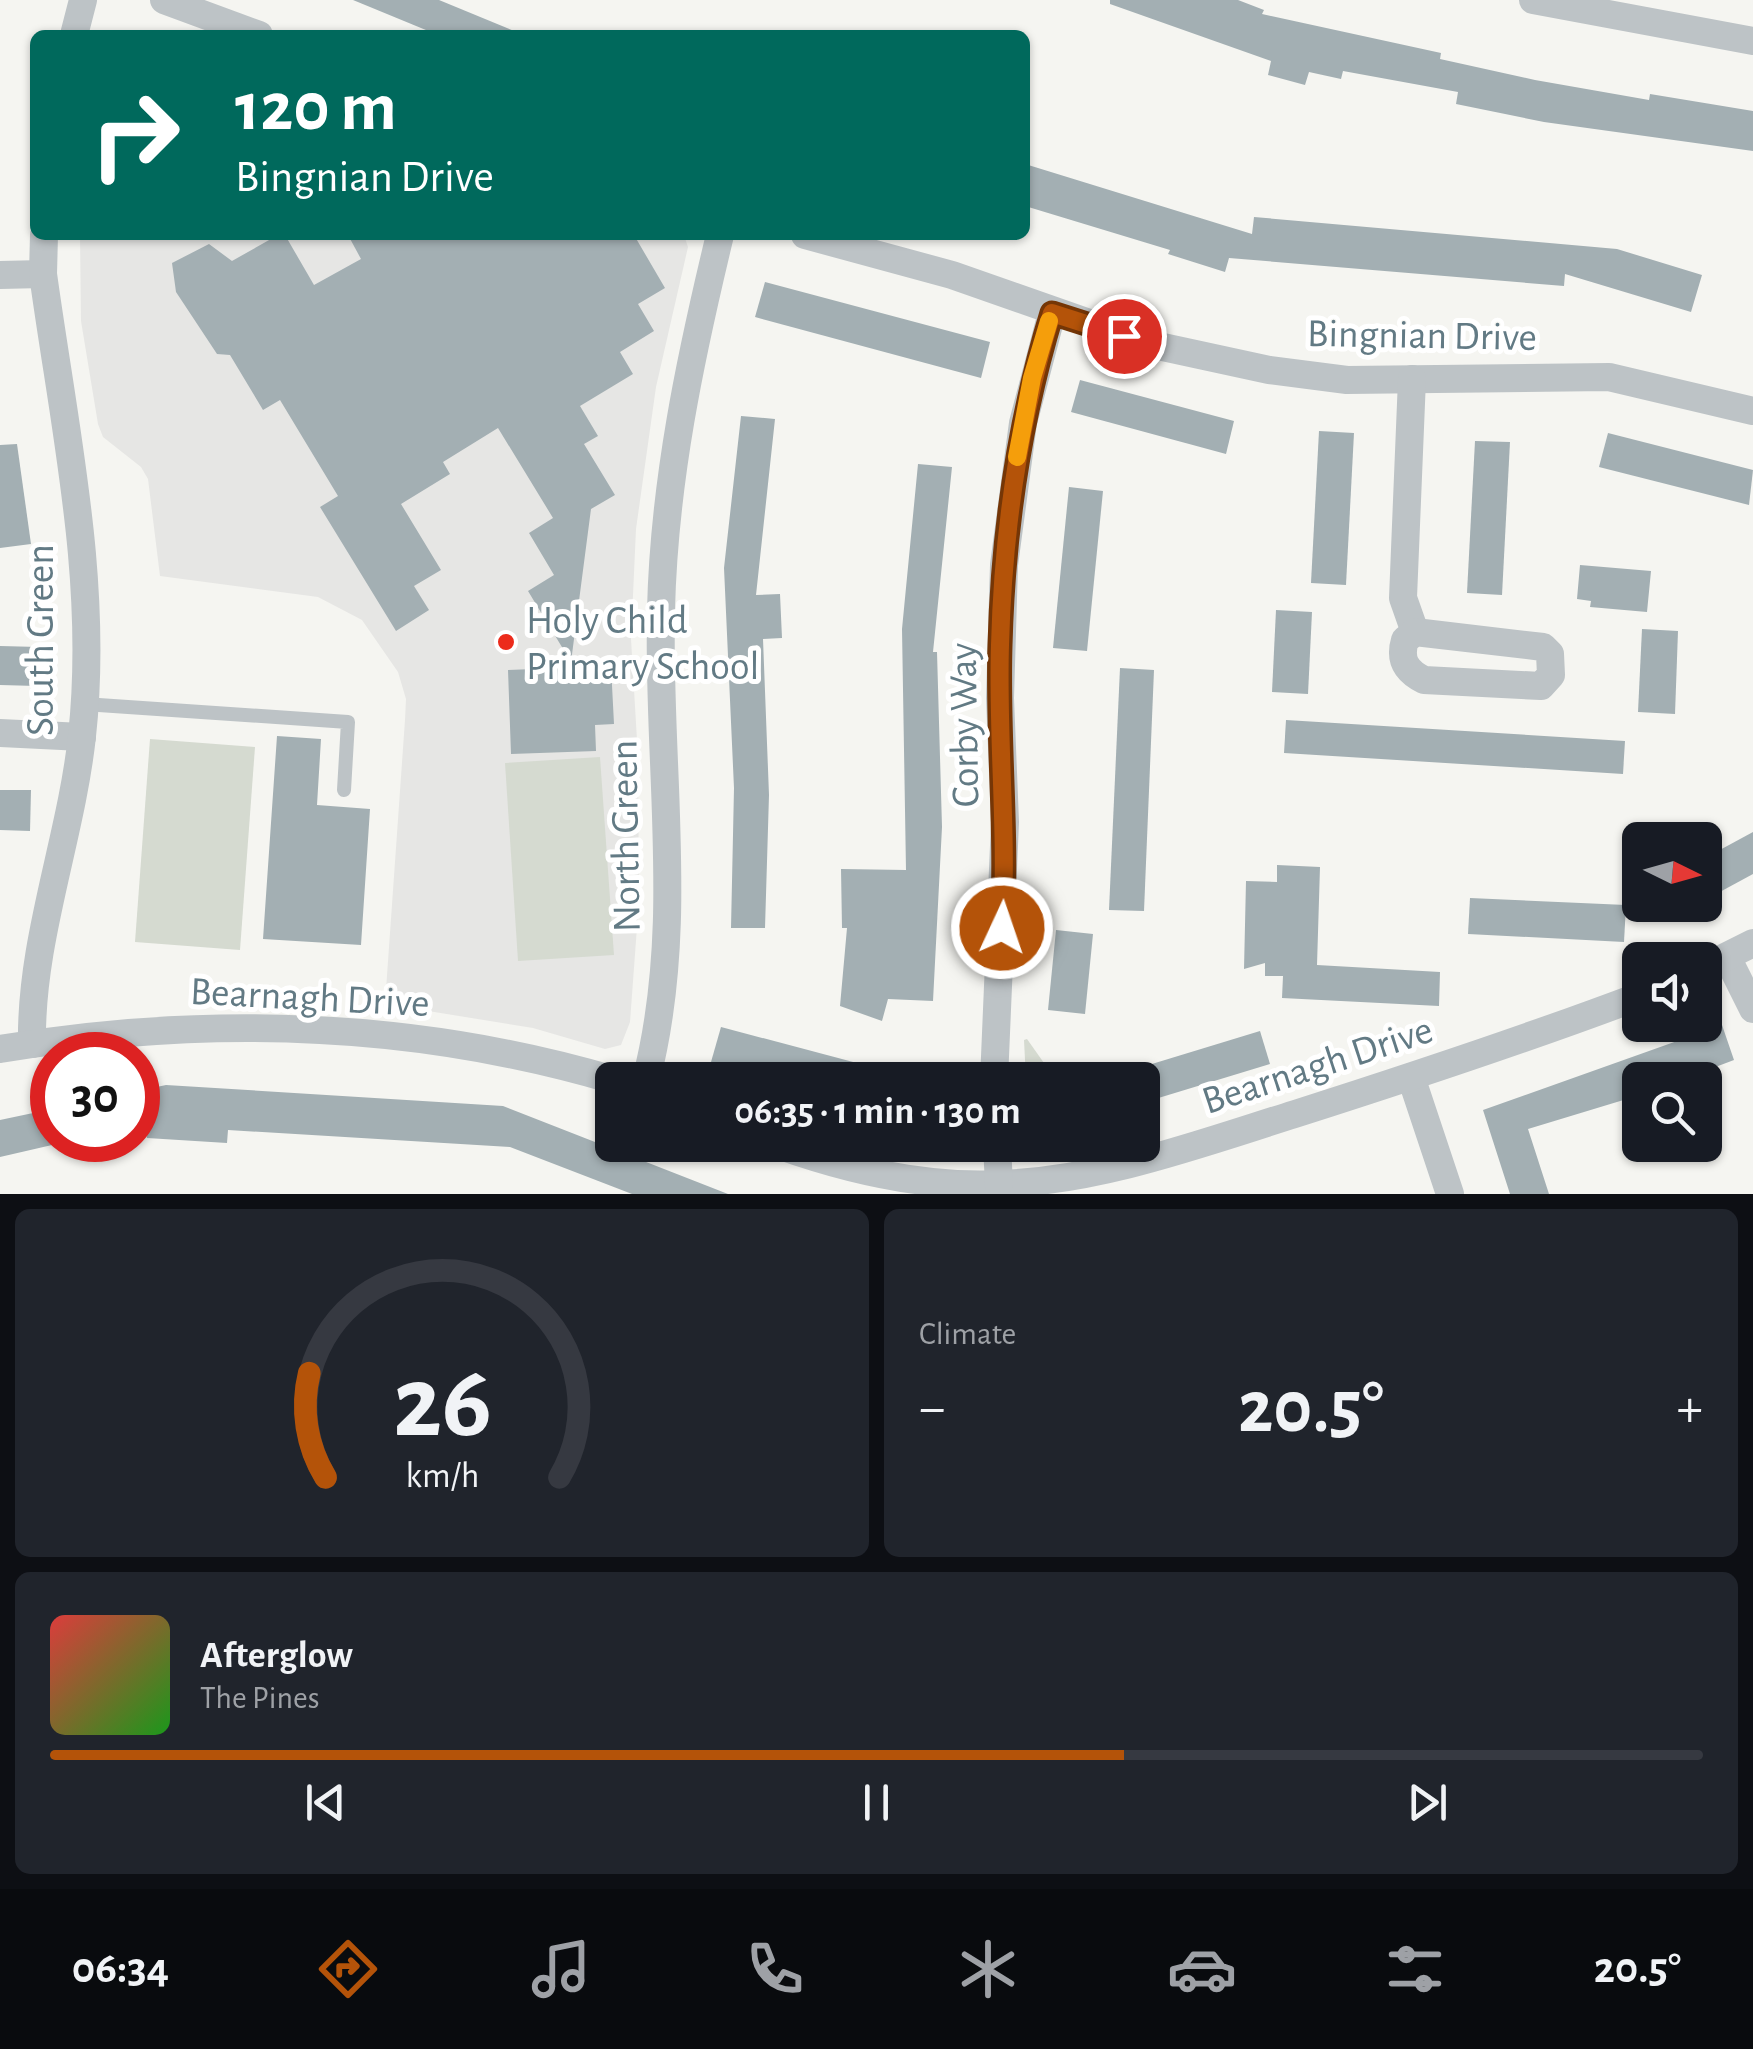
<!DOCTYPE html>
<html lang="en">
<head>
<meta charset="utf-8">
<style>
	:root { --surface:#171b24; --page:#20242c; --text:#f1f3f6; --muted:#9ea1a6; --line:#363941; --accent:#b45309 }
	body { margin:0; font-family:"Alegreya Sans",sans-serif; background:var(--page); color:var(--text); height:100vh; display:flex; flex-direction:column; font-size:38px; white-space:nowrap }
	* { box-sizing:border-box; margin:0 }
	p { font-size:32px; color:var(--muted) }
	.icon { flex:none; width:55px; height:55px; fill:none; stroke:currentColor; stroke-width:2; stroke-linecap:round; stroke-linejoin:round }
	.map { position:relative; height:1194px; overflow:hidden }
	.details { display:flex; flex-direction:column; gap:15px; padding:15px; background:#0d0f14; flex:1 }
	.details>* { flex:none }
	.banner { position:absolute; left:30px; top:30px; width:1000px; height:210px; border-radius:15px; box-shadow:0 2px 8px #0004; background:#00695c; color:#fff; overflow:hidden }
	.needle { width:65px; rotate:95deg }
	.fabs { position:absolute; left:1622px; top:822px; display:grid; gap:20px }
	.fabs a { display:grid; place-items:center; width:100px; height:100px; border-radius:15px; background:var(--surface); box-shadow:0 2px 8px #0004; font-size:50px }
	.speed { position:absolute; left:30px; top:1032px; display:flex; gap:20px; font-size:50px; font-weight:700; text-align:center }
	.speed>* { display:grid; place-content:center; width:130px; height:130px; border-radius:50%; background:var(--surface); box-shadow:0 2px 8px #0004; line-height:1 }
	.speed .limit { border:15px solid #d22; background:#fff; color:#111 }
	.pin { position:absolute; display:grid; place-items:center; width:85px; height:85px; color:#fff; margin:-42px; border:5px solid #fff; border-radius:50%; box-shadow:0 2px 10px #0007 }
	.me { position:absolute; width:110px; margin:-55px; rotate:3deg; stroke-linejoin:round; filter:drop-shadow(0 0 8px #0008) }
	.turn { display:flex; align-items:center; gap:35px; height:210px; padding:0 40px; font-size:45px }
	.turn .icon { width:130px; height:130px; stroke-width:2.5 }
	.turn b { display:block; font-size:70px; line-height:85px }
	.big { font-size:75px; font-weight:700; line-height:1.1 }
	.details .card { flex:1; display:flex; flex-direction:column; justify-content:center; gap:15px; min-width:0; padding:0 35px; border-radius:15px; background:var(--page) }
	.details .dial { align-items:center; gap:0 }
	.dial svg { height:260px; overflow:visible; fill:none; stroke:var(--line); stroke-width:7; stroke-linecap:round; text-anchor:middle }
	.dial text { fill:var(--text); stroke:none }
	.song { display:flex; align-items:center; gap:30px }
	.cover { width:120px; height:120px; border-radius:15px; background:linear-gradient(135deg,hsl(0 70% 55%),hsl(120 70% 35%)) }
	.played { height:10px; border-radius:5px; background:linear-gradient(90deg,var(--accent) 65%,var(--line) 65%) }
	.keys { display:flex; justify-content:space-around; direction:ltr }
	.heat { display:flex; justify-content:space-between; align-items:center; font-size:55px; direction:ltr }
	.details .tiles { flex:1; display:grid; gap:15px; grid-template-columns:1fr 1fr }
	.card:last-child { grid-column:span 2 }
	.trip { position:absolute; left:595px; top:1062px; width:565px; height:100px; border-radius:15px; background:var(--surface); box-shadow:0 2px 8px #0004; font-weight:700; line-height:100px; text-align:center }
	.tab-bar { display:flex; height:160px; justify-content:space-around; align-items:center; background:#090b0e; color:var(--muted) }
	.tab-bar .icon { width:70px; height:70px }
	.tab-bar .current { color:var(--accent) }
	.tab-bar b { font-size:45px; color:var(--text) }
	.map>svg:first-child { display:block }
</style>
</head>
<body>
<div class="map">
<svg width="1753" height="1194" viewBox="0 0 1753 1194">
	<rect width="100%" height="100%" fill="#f5f5f1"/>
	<polygon fill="#e6e6e4" points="80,235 684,235 688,247 656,387 636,529 631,639 638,757 639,900 630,1022 621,1045 605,1049 533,1028 385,1004 405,720 406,699 398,672 362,620 318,597 160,576 148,479 141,467 103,437 98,424 81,321"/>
	<g fill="#d5dad0">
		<polygon points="150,739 255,747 240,950 135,942"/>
		<polygon points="600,757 614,955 518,961 505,763"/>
		<polygon points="1027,1039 1056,1080 1026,1080 1024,1040"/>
	</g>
	<g fill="#a3afb3">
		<polygon points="353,0 439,0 524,35 438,35"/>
		<polygon points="1110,0 1238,0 1264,10 1262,14 1441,53 1440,59 1535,80 1649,100 1650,94 1753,111 1753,151 1544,122 1456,104 1458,92 1343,71 1341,79 1309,72 1305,85 1268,75 1271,61 1110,4"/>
		<polygon points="1025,164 1252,234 1254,217 1617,249 1702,275 1691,312 1565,274 1564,286 1229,258 1225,272 1168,254 1170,250 1025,206"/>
		<polygon points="278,235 285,235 314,285 361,259 348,235 634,235 665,288 638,304 654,331 620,352 633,374 580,406 598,436 584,444 615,495 591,509 571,662 528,591 554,575 529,533 553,518 498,428 443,462 450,474 401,504 441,570 414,586 429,610 396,631 320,507 338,496 280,400 263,410 230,355 217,354 176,292 172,263 209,244 232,261"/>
		<polygon points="765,282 990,342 981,378 755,317"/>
		<polygon points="1080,380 1234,421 1226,454 1071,412"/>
		<polygon points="741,416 775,419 756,595 780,594 782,638 763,639 769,795 765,928 731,928 734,788 724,568"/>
		<polygon points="1319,431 1354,433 1346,585 1311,583"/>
		<polygon points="1608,433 1753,470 1749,505 1599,467"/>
		<polygon points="1475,441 1510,442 1502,595 1467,593"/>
		<polygon points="17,444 31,544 0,548 0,445"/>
		<polygon points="918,464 952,467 933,652 937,652 942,827 933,1001 888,999 882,1021 840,1006 847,928 842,928 841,869 906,870 902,629"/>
		<polygon points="1069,487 1103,491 1087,651 1053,648"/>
		<polygon points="1580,565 1651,571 1647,612 1590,607 1591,601 1577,599"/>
		<polygon points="1276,610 1312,612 1308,694 1272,692"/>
		<polygon points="1642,629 1678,631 1675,714 1638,712"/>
		<polygon points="0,646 39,647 37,686 0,685"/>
		<polygon points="611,666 614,724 595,725 596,751 511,754 508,670"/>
		<polygon points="1120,668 1154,670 1144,911 1109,910"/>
		<polygon points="1286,720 1625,741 1623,774 1284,753"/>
		<polygon points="277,736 321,739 317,805 370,809 361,945 263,939"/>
		<polygon points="0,790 31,790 30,831 0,830"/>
		<polygon points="1753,832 1753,874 1705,900 1705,858"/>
		<polygon points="1277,865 1320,867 1317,965 1440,972 1439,1006 1282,998 1283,976 1265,976 1265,963 1244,969 1246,881 1277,882"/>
		<polygon points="1470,898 1626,905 1624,942 1468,934"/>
		<polygon points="1056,930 1093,934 1085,1014 1048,1010"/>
		<polygon points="1722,1025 1734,1060 1681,1080 1640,1080 1640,1095 1528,1129 1549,1194 1510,1194 1483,1110"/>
		<polygon points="721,1027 887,1071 886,1080 778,1080 711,1062"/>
		<polygon points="1260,1031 1270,1064 1142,1103 1142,1067"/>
		<polygon points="166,1085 503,1106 728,1194 632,1194 510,1147 228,1130 227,1143 147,1138 144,1126 138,1127 138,1091"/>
		<polygon points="52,1109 52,1145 0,1157 0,1120"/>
	</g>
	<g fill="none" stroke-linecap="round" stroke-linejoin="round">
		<polyline stroke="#bdc3c6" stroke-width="14" points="84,704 348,722 344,790"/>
		<g stroke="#bdc3c6" stroke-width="28">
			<polyline points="164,0 259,35"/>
			<polyline points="1533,0 1753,41"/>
			<polyline points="74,35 83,0"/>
			<polyline points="805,235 952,275 1149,344 1269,370 1347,380 1609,377 1753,411"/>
			<polyline points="0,275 43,274"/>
			<polyline points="1412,379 1403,598 1415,632"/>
			<path d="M1415,632L1543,647L1550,654L1551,675L1541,686L1424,680C1406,671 1399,660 1405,640Z"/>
			<polyline points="0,733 82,737"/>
			<polyline points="1727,957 1753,1009"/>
			<polyline points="1705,967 1753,943"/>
			<path d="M32,1044C30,940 71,839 82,736C99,581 64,427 43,274L44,235"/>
			<path d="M0,1049C205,1015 414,1021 614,1080"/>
			<polyline points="1411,1077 1450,1194"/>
			<path d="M646,1080C686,925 657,768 661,610C664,482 690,359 720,235"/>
			<polyline points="994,1080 1005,822 1000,698 1004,565 1023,423 1052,313"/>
			<path d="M778,1145C848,1170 926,1188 1001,1184C1102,1180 1199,1144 1295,1114C1411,1077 1526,1039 1640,996"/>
			<polyline points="997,1145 999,1185"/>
		</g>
	</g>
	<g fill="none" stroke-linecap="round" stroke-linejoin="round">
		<defs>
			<path id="route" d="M1002,928C1008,833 997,740 1000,645C1003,531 1019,421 1052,313L1124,336"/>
		</defs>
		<use href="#route" stroke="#753606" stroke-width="25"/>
		<use href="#route" stroke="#b45309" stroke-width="18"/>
		<polyline stroke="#f59e0b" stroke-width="18" points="1017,457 1032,378 1049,321"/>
	</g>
	<circle fill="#ec2b1b" stroke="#fff" stroke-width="4" cx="506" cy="642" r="10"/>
	<g text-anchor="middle" stroke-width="10" stroke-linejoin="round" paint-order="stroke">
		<g font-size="40" fill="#627a84" stroke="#fff">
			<text transform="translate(1422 334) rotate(1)" y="14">Bingnian Drive</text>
			<text transform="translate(39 640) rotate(-90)" y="14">South Green</text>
			<text transform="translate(963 725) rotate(-91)" y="14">Corby Way</text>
			<text transform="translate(624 836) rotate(-91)" y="14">North Green</text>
			<text transform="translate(310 996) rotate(3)" y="14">Bearnagh Drive</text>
			<text transform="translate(1317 1064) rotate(-18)" y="14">Bearnagh Drive</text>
		</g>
		<g font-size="40" fill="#627a84" stroke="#fff" text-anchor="start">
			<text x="526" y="633">Holy Child<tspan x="526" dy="46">Primary School</tspan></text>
		</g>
	</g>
</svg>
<div class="fabs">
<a><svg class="needle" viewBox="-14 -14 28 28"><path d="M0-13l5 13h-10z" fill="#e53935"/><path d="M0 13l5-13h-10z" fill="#9ea1a6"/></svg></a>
<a><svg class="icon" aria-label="sound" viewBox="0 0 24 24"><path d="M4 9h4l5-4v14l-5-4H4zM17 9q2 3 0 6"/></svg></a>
<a><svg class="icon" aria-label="search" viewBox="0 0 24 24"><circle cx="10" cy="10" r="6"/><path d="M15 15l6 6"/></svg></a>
</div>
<div class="speed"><div class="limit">30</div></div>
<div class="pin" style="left:1124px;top:336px;background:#d93025"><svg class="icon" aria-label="arrive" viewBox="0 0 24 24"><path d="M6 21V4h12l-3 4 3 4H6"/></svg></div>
<svg class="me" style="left:1002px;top:928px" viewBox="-20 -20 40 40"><circle r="17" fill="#b45309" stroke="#fff" stroke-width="3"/><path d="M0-11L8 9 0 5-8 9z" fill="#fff"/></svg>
<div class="trip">06:35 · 1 min · 130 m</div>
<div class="banner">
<div class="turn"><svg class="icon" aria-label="right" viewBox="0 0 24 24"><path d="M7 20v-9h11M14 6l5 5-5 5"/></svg><div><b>120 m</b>Bingnian Drive</div></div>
</div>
</div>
<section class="details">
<div class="tiles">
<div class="card dial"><svg viewBox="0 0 100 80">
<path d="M14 69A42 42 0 1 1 86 69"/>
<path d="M14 69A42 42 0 0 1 9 37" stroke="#b45309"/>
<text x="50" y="56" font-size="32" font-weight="700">26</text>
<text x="50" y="72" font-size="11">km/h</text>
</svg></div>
<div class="card"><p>Climate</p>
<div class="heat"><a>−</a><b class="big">20.5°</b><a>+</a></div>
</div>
<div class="card">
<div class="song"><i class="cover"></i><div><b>Afterglow</b><p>The Pines</p></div></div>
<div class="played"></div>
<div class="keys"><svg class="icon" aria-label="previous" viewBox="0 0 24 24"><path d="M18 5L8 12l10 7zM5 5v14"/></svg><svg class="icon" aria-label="pause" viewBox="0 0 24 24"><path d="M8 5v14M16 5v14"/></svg><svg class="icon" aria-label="next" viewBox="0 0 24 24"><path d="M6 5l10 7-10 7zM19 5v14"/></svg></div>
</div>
</div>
</section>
<nav class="tab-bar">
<b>06:34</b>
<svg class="icon current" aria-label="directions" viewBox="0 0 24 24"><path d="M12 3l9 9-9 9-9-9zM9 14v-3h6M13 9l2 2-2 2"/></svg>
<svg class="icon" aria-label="music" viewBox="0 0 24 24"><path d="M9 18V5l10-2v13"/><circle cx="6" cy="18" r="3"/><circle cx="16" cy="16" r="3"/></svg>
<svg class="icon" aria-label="phone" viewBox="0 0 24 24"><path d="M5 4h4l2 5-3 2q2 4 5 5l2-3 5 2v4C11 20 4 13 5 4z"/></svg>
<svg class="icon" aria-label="climate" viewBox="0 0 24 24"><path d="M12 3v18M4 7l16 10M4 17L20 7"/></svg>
<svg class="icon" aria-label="car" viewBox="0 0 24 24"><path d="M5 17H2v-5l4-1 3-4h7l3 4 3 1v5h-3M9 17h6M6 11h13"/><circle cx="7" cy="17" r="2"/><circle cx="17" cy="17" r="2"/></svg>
<svg class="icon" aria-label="filters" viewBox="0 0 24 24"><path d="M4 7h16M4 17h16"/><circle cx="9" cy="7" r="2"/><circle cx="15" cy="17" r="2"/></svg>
<b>20.5°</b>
</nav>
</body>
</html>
